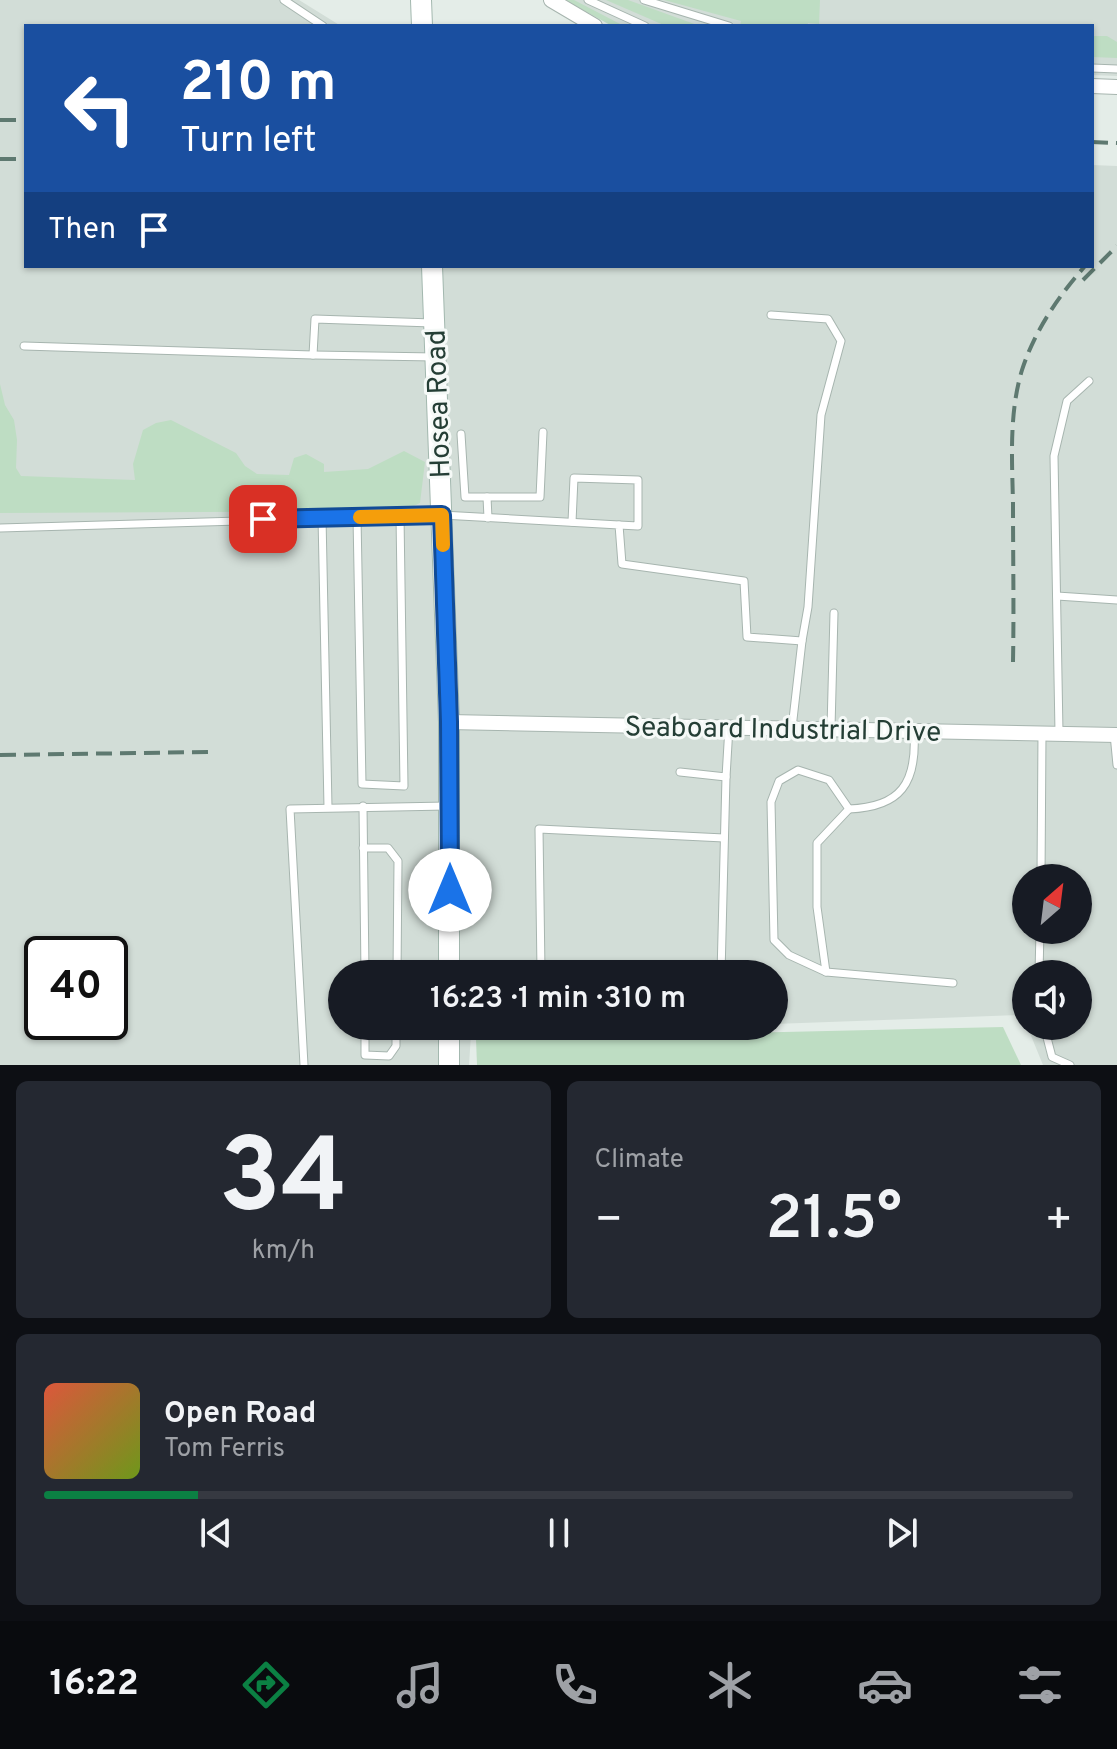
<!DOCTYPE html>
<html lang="en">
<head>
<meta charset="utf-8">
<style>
	:root { --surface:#171b24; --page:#242831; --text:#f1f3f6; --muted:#9ea1a6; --line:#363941; --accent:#0b8043 }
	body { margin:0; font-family:Overpass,sans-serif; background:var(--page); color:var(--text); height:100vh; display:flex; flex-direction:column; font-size:30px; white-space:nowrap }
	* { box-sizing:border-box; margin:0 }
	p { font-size:26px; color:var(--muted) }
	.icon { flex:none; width:44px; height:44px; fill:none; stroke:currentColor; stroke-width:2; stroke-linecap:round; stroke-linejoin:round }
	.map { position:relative; height:1065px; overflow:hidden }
	.drawer { display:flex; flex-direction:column; gap:16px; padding:16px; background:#0d0f14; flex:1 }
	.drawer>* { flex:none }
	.guide { position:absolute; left:24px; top:24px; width:1070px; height:244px; border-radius:0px; box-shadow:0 2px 6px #0004; background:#1a4fa0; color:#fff; overflow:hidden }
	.needle { width:52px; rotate:28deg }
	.fabs { position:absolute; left:1012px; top:864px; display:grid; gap:16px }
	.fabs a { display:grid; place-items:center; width:80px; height:80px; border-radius:50%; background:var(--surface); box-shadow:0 2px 6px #0004; font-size:40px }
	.speed { position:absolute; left:24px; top:936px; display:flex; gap:16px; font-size:40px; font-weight:700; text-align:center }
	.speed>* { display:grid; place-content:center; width:104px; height:104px; border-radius:50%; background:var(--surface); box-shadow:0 2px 6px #0004; line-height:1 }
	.speed .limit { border:4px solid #111; border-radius:12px; background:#fff; color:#111 }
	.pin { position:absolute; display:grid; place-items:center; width:68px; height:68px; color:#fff; margin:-34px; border-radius:16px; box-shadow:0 4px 12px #0006 }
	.me { position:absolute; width:88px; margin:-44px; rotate:0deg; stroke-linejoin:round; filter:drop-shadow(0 0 6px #0008) }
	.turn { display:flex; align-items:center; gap:28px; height:168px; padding:0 24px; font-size:36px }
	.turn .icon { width:104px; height:104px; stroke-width:2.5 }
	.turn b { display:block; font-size:56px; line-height:68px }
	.then { display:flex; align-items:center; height:76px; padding:0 24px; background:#0003; gap:16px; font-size:30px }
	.big { font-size:60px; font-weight:600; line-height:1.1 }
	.drawer .widget { flex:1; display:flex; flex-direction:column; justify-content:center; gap:12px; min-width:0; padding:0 28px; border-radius:12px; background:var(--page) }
	.drawer .dial { align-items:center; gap:0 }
	.dial b { font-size:104px; line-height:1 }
	.song { display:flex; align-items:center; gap:24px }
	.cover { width:96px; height:96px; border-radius:12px; background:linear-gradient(135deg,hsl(10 70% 55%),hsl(80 70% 35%)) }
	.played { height:8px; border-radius:4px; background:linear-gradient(90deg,var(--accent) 15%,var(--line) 15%) }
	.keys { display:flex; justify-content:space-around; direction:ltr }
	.heat { display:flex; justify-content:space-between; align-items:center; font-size:44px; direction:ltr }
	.drawer .tiles { flex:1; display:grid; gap:16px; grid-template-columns:1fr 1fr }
	.widget:last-child { grid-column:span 2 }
	.trip { position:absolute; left:328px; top:960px; width:460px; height:80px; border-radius:40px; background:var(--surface); box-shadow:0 2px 6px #0004; font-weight:600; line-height:80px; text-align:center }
	.tabs { display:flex; height:128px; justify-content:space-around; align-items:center; background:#090b0e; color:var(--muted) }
	.tabs .icon { width:56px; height:56px }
	.tabs .active { color:var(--accent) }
	.tabs b { font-size:36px; color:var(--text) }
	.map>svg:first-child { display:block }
</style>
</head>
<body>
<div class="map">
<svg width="1117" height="1065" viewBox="0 0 1117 1065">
	<rect width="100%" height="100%" fill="#e4ede8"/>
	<g fill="#d2ddd7" fill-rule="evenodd">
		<path d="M0,0H299L341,26H26V266H1092V165L1117,166V1065H1043L1027,1026H1078V974H1026V1025L1021,1015L774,1024V974H342V1026H705L471,1034L469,1065H0ZM1026,878H1078V930H1026ZM42,954H110V1022H42Z"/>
		<polygon points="572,0 1117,0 1117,76 1092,75 1092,26 619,26"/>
	</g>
	<g fill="#beddc3">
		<polygon points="565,0 574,0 624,26 612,26"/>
		<polygon points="606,0 628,0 700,26 666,26"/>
		<polygon points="664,0 820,0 819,24 808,23 807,26 740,26 741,21"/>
		<polygon points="1092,36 1107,36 1117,42 1117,58 1092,57"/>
		<polygon points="0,384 5,405 14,420 17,440 16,468 21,476 135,480 133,464 143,430 156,423 171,420 236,453 245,466 257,474 289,475 294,458 306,454 324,464 324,472 368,469 404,451 425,462 420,503 405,510 384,511 0,513"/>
		<polygon points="1003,1027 1021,1065 477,1065 476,1039"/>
	</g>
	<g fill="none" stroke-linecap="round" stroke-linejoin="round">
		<defs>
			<g id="lane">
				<polyline points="284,0 323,26"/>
				<polyline points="588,0 645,26"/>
				<polyline points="644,0 729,26"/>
				<polyline points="1092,68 1117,69"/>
				<polyline points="771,315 828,319 841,341 821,415 808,607 802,641"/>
				<polyline points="24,346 313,355 315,319 432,323"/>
				<polyline points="313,355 435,357"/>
				<polyline points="461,434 465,497 540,497 543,432"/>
				<polyline points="487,497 488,518"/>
				<polyline points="322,517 328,807"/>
				<polyline points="357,517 362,784 404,786 400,516"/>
				<polyline points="572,522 574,478 638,480 638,526 619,525"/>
				<polyline points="0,528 442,515 619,525 622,564 744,581 747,637 802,641 792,728"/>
				<polyline points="1057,596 1117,600"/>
				<polyline points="831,728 834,613"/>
				<path d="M914,732C917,783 901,807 849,809L829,780L798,770L779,781L771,802L774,940L789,955L826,972L953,983"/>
				<polyline points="1059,732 1054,456 1067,401 1089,381"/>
				<polyline points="1114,734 1117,765"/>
				<polyline points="680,772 726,777 729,727"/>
				<polyline points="363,806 365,974"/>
				<polyline points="363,848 388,848 398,861 397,974"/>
				<polyline points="1041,878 1042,734"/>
				<polyline points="826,972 817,907 817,843 849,809"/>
				<polyline points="639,974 541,971 539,829 724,838"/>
				<polyline points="721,974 726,777"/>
				<polyline points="1039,974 1040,930"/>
				<polyline points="365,1026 365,1055 389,1056 396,1046 396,1026"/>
				<polyline points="1044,1026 1052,1057 1070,1065"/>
				<polyline points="304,1065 290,809 447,806"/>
			</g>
			<g id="street">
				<polyline points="551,0 595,26"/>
				<polyline points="1092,86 1117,87"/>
				<polyline points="449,722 1117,735"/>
			</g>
			<g id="secondary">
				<polyline points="421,0 422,26"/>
				<polyline points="432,266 449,722 449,974"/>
				<polyline points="449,1026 449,1065"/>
			</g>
		</defs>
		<use href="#lane" stroke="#a7b5af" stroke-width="9"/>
		<use href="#street" stroke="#a7b5af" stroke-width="16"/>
		<use href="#secondary" stroke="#a3b8af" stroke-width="22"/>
		<use href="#lane" stroke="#fff" stroke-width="7"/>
		<use href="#street" stroke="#fff" stroke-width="14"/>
		<use href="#secondary" stroke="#fff" stroke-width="20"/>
		<g stroke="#5e7970" stroke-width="4" stroke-dasharray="16 8" stroke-linecap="butt">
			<polyline points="0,120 26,120"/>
			<polyline points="1092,142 1117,143"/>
			<polyline points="0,159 26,159"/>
			<polyline points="1083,280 1117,246"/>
			<path d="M1013,662C1014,609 1013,556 1013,503C1012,459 1009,413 1022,370C1035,330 1058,297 1085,266"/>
			<polyline points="0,755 208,752"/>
		</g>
	</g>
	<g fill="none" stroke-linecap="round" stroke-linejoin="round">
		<defs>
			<polyline id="route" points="263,519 442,515 449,722 450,890"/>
		</defs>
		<use href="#route" stroke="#114b97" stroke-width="20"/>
		<use href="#route" stroke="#1a73e8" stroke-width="14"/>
		<polyline stroke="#f59e0b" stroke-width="14" points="360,517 442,515 443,545"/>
	</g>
	<g text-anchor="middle" stroke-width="6" stroke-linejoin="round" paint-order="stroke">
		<g font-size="28" fill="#243e35" stroke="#f5f9f7">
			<text transform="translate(437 404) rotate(-92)" y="10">Hosea Road</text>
			<text transform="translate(783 728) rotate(1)" y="10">Seaboard Industrial Drive</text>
		</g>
	</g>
</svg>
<div class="fabs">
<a><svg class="needle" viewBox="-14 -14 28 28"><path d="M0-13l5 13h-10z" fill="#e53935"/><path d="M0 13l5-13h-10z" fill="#9ea1a6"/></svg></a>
<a><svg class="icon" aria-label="sound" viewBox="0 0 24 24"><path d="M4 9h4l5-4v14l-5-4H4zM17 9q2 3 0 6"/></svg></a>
</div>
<div class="speed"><div class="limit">40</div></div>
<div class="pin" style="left:263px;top:519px;background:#d93025"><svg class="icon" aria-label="arrive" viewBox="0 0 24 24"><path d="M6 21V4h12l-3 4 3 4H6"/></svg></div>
<svg class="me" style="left:450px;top:890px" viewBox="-20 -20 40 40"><circle r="19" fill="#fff"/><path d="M0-13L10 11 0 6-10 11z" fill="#1a73e8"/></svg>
<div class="trip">16:23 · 1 min · 310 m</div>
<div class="guide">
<div class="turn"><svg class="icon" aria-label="left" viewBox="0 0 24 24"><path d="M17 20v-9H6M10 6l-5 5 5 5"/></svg><div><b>210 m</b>Turn left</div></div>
<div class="then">Then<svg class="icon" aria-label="arrive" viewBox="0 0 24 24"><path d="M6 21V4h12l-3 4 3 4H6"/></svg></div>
</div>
</div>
<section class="drawer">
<div class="tiles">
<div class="widget dial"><b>34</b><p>km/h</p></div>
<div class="widget"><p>Climate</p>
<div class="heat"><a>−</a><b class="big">21.5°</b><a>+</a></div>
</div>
<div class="widget">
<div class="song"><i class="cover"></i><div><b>Open Road</b><p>Tom Ferris</p></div></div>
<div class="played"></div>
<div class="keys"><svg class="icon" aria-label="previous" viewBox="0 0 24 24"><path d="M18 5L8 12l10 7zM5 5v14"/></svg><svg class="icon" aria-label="pause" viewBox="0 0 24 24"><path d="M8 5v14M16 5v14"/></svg><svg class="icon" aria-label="next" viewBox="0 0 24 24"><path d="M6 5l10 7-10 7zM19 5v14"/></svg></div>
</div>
</div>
</section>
<nav class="tabs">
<b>16:22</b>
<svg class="icon active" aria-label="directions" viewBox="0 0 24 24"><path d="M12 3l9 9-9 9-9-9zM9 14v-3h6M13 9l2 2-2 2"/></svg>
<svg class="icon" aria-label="music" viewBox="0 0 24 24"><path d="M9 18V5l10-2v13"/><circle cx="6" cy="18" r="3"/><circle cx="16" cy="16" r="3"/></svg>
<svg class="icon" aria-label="phone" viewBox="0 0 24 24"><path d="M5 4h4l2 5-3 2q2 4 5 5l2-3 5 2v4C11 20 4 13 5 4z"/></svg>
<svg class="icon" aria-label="climate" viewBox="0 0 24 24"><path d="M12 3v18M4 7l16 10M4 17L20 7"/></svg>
<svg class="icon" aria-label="car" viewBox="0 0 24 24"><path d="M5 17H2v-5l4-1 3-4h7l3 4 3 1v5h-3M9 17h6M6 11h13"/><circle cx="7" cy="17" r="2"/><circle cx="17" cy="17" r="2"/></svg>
<svg class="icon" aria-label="filters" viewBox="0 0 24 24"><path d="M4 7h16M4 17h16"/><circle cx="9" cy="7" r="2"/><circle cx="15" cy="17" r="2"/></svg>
</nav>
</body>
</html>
